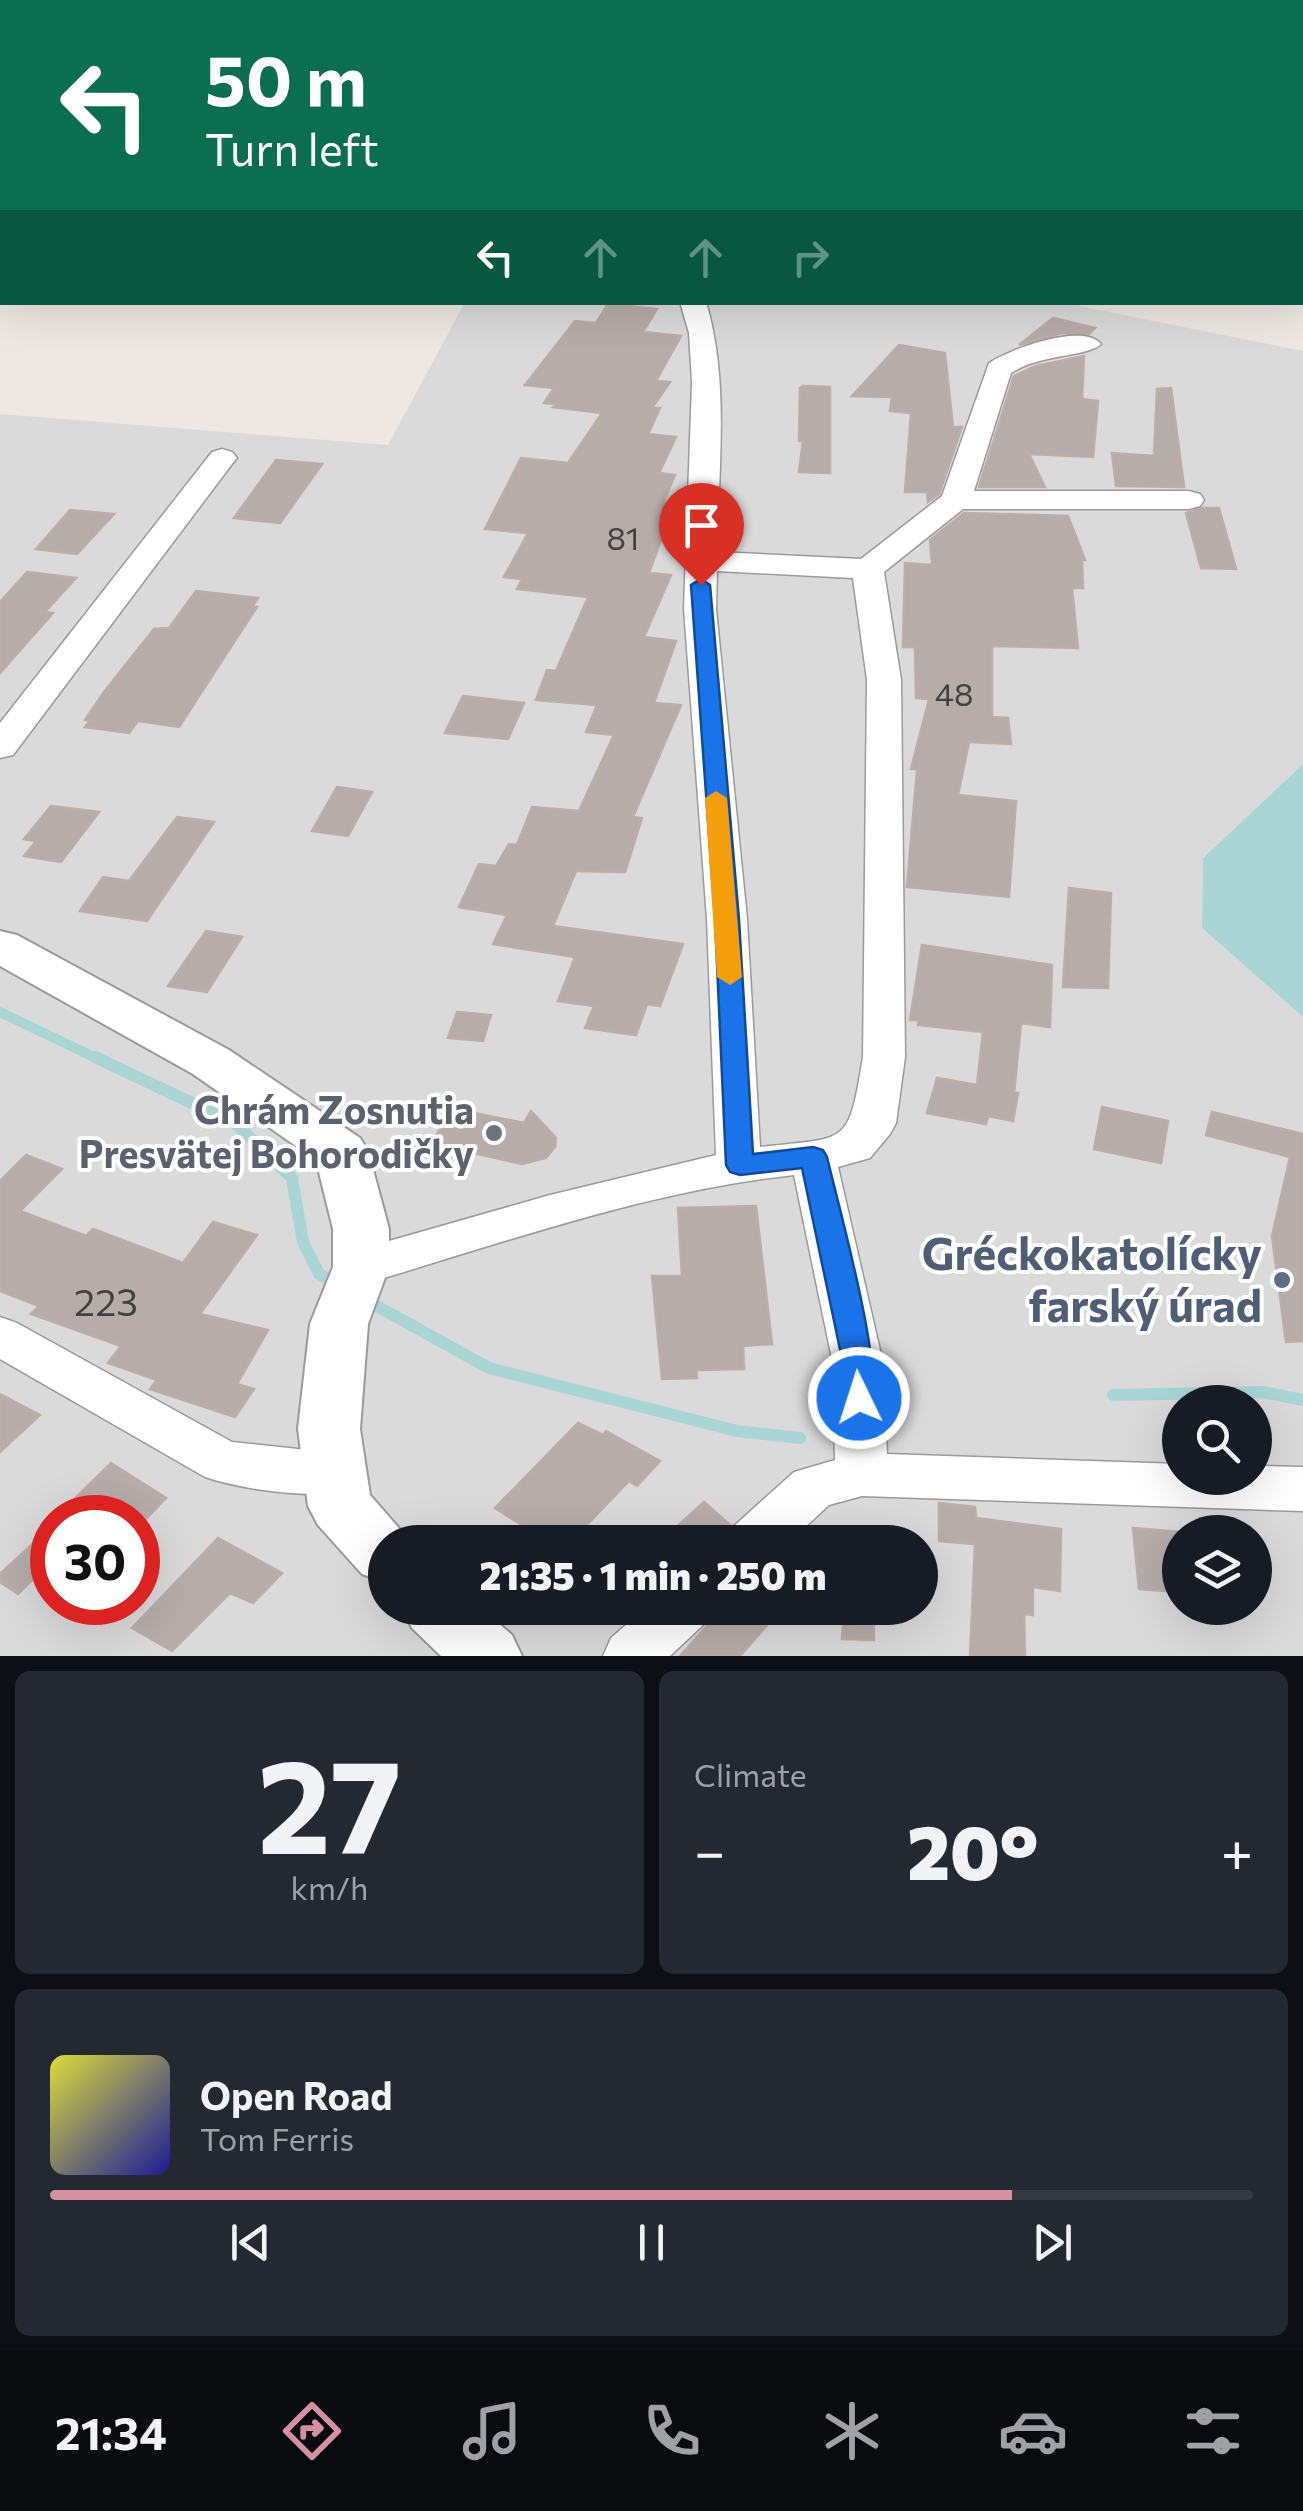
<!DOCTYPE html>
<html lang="en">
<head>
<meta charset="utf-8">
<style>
	:root { --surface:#171b24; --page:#242831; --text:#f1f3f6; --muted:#9ea1a6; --line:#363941; --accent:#d590a1 }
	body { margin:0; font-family:Commissioner,sans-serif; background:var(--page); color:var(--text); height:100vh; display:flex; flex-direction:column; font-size:38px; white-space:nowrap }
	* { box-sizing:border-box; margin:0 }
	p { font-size:32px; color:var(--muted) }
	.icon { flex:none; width:55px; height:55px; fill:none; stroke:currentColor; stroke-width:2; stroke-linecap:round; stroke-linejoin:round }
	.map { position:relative; height:1656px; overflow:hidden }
	.panel { display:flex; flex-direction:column; gap:15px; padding:15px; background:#0d0f14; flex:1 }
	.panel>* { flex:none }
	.banner { position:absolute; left:0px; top:0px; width:1305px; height:305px; box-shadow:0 10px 40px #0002; background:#0b6e4f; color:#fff; overflow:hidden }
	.buttons { position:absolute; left:1162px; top:1385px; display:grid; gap:20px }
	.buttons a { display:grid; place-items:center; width:110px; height:110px; border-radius:50%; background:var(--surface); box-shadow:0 10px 40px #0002; font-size:50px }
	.speed { position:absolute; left:30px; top:1495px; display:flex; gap:20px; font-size:50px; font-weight:700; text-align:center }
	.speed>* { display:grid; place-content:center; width:130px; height:130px; border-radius:50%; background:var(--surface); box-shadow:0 10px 40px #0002; line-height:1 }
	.speed .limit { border:15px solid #d22; background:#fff; color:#111 }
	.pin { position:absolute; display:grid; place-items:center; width:85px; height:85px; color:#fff; margin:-102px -42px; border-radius:50% 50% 50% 0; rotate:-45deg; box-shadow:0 0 10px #0007 }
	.pin .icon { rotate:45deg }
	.me { position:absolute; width:110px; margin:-55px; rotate:356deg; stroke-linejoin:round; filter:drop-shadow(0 0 8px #0008) }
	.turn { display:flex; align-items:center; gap:35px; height:210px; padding:0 40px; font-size:45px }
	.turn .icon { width:130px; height:130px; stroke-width:2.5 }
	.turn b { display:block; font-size:70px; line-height:85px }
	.lanes { display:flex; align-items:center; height:95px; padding:0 40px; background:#0003; justify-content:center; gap:50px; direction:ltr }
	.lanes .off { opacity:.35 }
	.big { font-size:75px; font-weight:800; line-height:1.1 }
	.panel .widget { flex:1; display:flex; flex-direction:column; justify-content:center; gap:15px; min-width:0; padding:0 35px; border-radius:15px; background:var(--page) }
	.panel .dial { align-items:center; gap:0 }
	.dial b { font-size:130px; line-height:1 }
	.song { display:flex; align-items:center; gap:30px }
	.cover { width:120px; height:120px; border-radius:15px; background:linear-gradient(135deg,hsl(60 70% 55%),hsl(240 70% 35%)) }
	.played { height:10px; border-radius:5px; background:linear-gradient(90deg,var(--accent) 80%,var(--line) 80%) }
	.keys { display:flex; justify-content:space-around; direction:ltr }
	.heat { display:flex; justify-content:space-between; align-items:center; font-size:55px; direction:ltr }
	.panel .tiles { flex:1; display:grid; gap:15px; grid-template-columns:1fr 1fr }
	.widget:last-child { grid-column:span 2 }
	.trip { position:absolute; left:368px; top:1525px; width:570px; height:100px; border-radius:50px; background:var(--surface); box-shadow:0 10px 40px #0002; font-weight:800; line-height:100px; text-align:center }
	.menu { display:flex; height:160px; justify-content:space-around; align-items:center; background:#090b0e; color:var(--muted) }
	.menu .icon { width:70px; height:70px }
	.menu .selected { color:var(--accent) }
	.menu b { font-size:45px; color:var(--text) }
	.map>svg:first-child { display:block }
</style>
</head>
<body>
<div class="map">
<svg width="1303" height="1656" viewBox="0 0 1303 1656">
	<rect width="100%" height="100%" fill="#ede8e4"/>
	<path fill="#dbdada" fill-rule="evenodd" d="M465,302L1064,303L1303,351V764L1203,858L1202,928L1303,1017V1656H0V414L388,445ZM1180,1402H1255V1478H1180ZM52,1518H138V1602H52ZM1180,1532H1255V1608H1180ZM385,1542H920V1608H385Z"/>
	<polygon fill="#d3e1af" points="0,0 298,0 2,2 0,81"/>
	<polygon fill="#a9d5d5" points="1303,764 1303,1017 1202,928 1203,858"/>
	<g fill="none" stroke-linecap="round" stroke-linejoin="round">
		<polyline stroke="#a9d5d5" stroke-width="10" points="0,1012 100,1060"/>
		<g stroke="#a9d5d5" stroke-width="12">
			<polyline points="95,1057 236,1124 292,1178 303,1242 319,1274 340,1286"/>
			<polyline points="364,1299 489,1368 737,1431 800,1438"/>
			<polyline points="1113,1395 1263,1392 1303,1400"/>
		</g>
	</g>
	<g fill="#b6adaa" stroke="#bdada8" stroke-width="2.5">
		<polygon points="608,304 657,309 643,332 681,336 656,381 670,382 652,408 660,408 648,434 676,437 659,473 675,475 663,503 674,504 649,573 671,575 644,637 676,641 654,703 681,705 633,817 642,818 625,872 576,871 553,926 683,944 660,1006 647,1004 636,1035 585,1028 594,1006 558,1001 575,957 493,944 507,915 459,907 479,864 496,866 509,844 517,845 532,807 579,811 614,735 586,732 597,705 536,700 547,670 556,671 588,597 517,589 522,579 504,577 528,533 485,529 521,458 568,463 602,413 553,407 556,404 544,403 554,388 525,385 575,321 596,323"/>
		<polygon points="1053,318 1095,328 1089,334 1062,333 1019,345"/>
		<polygon points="899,345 945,353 953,427 962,427 939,494 928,502 927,492 905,492 911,413 890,411 892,397 852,396"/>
		<polygon points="1084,356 1082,399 1098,401 1093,457 1029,454 1045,487 979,487 1014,376 1036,366"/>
		<polygon points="803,386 830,387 830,473 799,472 803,441 799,441 800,388"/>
		<polygon points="1171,388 1184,487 1116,486 1112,453 1154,456 1157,389"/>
		<polygon points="276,460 322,464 280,523 234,518"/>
		<polygon points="1203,508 1219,508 1236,569 1201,568 1186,513"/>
		<polygon points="70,510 114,514 77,554 36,549"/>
		<polygon points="964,513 1068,516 1085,560 1082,560 1083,588 1072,588 1078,648 992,646 992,717 1008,718 1011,744 969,742 958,795 1016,801 1009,897 907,887 917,769 911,769 929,699 916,698 915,647 903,647 905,563 932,565 930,540"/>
		<polygon points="27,572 76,578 45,612 53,613 0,673 0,602"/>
		<polygon points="196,591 258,598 252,607 257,607 179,727 138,721 129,733 85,727 90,721 85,720 104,692 154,629 169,628"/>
		<polygon points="463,696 524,703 508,739 445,733"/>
		<polygon points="337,787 372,792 348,836 312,831"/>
		<polygon points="51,806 99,812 61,862 24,856 36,841 24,839"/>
		<polygon points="177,817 214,822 147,921 80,911 103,877 129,881"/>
		<polygon points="1069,888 1111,893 1108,988 1063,987"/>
		<polygon points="206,931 242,937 207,992 168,986"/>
		<polygon points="922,945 1052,965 1050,1027 1021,1023 1014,1093 1018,1093 1013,1121 988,1116 986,1124 927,1113 937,1078 977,1085 983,1032 918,1025 919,1020 910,1020"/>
		<polygon points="457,1012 491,1015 483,1041 448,1038"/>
		<polygon points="1102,1107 1168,1121 1161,1163 1094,1149"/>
		<polygon points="450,1108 524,1123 531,1111 556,1138 555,1147 546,1158 522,1164 432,1144"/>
		<polygon points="1212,1112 1303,1134 1303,1341 1286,1342 1272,1236 1290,1157 1206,1135"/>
		<polygon points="26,1155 62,1169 20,1211 86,1236 93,1229 183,1263 213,1222 257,1235 200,1314 268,1330 237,1384 254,1389 235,1417 150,1389 157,1380 108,1363 121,1346 31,1314 39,1306 0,1291 0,1181"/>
		<polygon points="756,1206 772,1344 743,1346 744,1369 696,1370 697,1378 662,1379 652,1276 682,1276 678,1208"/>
		<polygon points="0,1394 40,1415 0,1452"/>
		<polygon points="578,1423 603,1435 606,1431 660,1461 637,1486 629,1481 579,1533 574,1529 561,1542 549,1542 495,1508"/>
		<polygon points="111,1463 166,1498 142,1523 111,1505 98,1518 55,1518"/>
		<polygon points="704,1502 730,1525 717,1542 660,1542"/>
		<polygon points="939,1503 975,1507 976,1518 1061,1529 1060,1591 1033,1587 1033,1615 1024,1614 1025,1656 970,1656 975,1544 939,1541"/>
		<polygon points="52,1526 52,1560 18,1594 0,1582 0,1574"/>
		<polygon points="1133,1528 1180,1532 1180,1592 1139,1589"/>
		<polygon points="218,1538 282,1573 253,1603 230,1593 172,1651 132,1628"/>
		<polygon points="723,1608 782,1608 740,1656 680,1656"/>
		<polygon points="844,1608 873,1608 874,1640 842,1639"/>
	</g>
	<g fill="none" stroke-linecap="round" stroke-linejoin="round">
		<defs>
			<g id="minor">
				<path d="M680,302H706C730,382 718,470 717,552L861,559L942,496L989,363C1010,349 1083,322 1101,344C1088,357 1039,354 1011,373L974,491H1189L1200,494L1204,500L1200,506L1189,509H963L884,572L901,680L905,1057L896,1123L890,1134L870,1158L838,1167L882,1359L887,1454L1180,1464V1478H1255V1466L1303,1467V1511L862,1496L829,1505L789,1542H726L734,1526L794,1472L835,1460L832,1359L794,1175C647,1191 502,1243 361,1285L344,1279L337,1267L344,1255L361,1249L550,1195L716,1155L707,919L684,609L692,383L689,333ZM717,571L853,578L867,680L863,1057C848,1147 849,1137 760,1147L747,919L716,609Z"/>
				<polygon points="222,449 232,452 237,458 232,464 13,755 0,758 0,723 212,452"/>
				<path d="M0,1317L17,1323L232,1442L335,1453L353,1459L361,1474L353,1489C319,1501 240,1489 205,1477L0,1359Z"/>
				<polygon points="645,1608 711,1608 703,1625 670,1656 603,1656 611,1638"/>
			</g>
			<g id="tertiary">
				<polygon points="0,931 17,935 229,1050 360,1138 368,1151 389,1229 389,1267 368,1324 360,1429 370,1495 411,1542 385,1542 385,1582 362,1574 318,1525 308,1506 298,1429 310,1324 333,1267 333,1229 316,1160 193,1074 0,966"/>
				<polygon points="402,1608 481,1608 512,1635 522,1656 441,1656 412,1628"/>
			</g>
			<rect id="motorway" x="0" y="108" width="2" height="18"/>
		</defs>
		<use href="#minor" stroke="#9a9a9a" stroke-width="3"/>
		<use href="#tertiary" stroke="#9a9a9a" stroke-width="4"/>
		<use href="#motorway" stroke="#c33986" stroke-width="4"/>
		<polyline stroke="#e87986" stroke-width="4" stroke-dasharray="2.5 2.5" stroke-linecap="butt" points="963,2 971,0"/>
		<use href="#minor" fill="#fff" fill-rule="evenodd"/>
		<use href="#tertiary" fill="#fff" fill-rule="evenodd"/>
		<use href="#motorway" fill="#db94b1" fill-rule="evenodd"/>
	</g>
	<path fill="#1a73e8" stroke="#114b97" stroke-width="2.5" d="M701,579L710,585L739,919L753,1154L813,1147L823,1150L827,1157C837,1201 886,1374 870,1407L859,1410L848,1407L843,1398L842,1359L802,1168L740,1175L730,1172L726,1165L715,919L691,585Z"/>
	<polygon fill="#f59e0b" points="716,791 727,798 742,977 730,985 717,977 705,798"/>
	<circle fill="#6b7280" stroke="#fff" stroke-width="4" cx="494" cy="1133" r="10"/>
	<circle fill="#5c6f8a" stroke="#fff" stroke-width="4" cx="1282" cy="1280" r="10"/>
	<g text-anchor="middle" stroke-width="8" stroke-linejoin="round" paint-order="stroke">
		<g font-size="32" fill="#434140">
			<text x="623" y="550">81</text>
			<text x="954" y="706">48</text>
		</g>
		<g font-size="38" font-weight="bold" fill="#5b616d" stroke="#fff" text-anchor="end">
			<text x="474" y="1124">Chrám Zosnutia<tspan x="474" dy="44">Presvätej Bohorodičky</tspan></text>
		</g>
		<g font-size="38" fill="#434140">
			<text x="106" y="1316">223</text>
		</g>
		<g font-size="45" font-weight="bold" fill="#4e5e75" stroke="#fff" text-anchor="end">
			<text x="1262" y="1270">Gréckokatolícky<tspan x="1262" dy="52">farský úrad</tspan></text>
		</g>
	</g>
</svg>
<div class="buttons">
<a><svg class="icon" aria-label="search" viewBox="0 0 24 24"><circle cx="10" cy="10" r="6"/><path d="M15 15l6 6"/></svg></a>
<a><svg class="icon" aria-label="layers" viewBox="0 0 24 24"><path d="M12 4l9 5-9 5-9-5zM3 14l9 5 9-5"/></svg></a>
</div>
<div class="speed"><div class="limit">30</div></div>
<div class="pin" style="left:701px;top:585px;background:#d93025"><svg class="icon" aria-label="arrive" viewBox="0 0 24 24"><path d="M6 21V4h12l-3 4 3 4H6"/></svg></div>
<svg class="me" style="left:859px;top:1398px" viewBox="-20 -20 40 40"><circle r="17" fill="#1a73e8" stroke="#fff" stroke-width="3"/><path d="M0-11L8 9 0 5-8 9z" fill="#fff"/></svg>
<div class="trip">21:35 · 1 min · 250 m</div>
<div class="banner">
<div class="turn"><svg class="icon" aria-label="left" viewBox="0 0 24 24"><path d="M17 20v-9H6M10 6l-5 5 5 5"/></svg><div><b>50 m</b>Turn left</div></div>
<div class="lanes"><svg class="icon" aria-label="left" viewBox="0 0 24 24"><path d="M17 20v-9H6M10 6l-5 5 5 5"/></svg><svg class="icon off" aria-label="ahead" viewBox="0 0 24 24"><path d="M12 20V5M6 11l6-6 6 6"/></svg><svg class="icon off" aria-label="ahead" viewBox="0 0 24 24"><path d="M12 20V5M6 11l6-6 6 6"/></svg><svg class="icon off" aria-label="right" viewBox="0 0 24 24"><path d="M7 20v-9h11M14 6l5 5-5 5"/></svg></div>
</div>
</div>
<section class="panel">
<div class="tiles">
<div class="widget dial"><b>27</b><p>km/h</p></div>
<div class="widget"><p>Climate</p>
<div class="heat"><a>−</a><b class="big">20°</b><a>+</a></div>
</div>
<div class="widget">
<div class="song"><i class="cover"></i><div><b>Open Road</b><p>Tom Ferris</p></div></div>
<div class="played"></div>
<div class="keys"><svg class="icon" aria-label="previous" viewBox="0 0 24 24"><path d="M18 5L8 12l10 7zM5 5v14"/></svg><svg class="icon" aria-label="pause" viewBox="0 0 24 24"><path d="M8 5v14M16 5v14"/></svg><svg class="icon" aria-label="next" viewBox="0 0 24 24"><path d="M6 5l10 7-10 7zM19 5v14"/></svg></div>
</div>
</div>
</section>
<nav class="menu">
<b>21:34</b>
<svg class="icon selected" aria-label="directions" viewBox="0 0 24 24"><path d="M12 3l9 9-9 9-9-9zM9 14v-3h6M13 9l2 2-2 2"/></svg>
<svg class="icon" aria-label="music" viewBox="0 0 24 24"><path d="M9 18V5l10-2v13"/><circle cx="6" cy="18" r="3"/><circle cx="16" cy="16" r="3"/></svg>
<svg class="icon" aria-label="phone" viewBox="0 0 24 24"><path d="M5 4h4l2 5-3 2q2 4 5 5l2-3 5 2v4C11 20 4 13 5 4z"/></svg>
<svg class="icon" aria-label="climate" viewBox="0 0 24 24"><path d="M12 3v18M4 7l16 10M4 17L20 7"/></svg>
<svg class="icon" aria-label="car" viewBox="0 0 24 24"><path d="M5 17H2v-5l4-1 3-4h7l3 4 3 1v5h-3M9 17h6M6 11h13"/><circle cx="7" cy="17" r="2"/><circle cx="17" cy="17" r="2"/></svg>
<svg class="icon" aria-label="filters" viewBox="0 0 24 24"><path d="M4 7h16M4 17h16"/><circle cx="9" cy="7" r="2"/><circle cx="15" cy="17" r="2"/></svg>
</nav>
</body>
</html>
